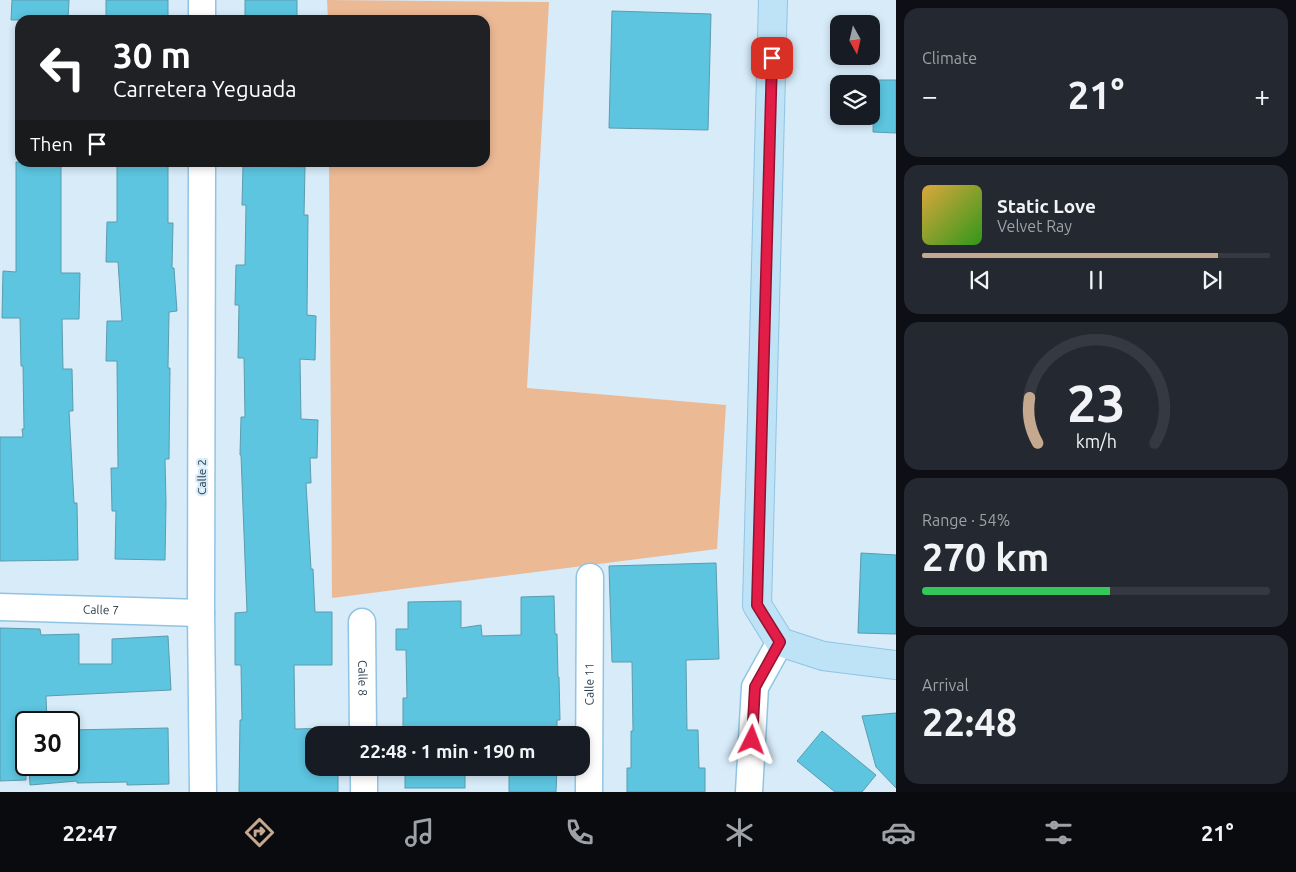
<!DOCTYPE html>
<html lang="en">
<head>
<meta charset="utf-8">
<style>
	:root { --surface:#171b24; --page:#242831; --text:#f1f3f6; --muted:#9ea1a6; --line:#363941; --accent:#c4a890 }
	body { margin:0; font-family:Ubuntu,sans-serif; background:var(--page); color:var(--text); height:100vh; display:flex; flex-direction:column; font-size:19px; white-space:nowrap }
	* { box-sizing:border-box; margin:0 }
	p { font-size:16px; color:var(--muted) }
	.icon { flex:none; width:28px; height:28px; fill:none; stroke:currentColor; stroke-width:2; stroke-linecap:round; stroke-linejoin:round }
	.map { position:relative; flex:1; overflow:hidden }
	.details { display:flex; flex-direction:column; gap:8px; padding:8px; background:#0d0f14; width:400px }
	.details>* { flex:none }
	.top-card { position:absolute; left:15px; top:15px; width:475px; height:152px; border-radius:15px; box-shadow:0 2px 8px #0003; background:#202124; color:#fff; overflow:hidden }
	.needle { width:32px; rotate:172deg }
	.tools { position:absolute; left:830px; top:15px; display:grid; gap:10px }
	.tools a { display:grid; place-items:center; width:50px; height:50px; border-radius:10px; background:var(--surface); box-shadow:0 2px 8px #0003; font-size:25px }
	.speed { position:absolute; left:15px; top:711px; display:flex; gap:10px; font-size:25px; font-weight:700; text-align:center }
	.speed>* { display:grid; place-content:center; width:65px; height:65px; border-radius:50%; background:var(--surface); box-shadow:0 2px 8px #0003; line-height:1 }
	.speed .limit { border:2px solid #111; border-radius:8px; background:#fff; color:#111 }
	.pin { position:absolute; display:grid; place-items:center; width:42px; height:42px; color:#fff; margin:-21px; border-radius:10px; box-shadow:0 2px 8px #0006 }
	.me { position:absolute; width:55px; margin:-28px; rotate:3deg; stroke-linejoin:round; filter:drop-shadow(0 0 4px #0008) }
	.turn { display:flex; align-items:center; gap:18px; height:105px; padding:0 15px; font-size:22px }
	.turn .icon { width:65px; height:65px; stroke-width:2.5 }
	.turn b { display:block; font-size:35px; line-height:42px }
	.then { display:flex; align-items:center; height:48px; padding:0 15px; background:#0003; gap:10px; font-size:19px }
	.big { font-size:38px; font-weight:700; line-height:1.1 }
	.details .card { flex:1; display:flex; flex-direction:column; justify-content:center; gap:8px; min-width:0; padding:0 18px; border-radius:15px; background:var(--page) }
	.details .dial { align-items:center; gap:0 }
	.dial svg { height:130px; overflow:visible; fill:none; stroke:var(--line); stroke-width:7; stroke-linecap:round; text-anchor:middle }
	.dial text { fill:var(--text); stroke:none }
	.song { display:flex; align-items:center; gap:15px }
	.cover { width:60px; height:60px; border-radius:8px; background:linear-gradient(135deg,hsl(40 70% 55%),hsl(110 70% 35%)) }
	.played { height:5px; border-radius:2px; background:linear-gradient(90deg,var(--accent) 85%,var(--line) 85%) }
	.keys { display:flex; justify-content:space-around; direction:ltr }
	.heat { display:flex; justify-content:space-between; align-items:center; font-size:28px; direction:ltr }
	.charge { height:8px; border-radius:4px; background:linear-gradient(90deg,#34c759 54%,var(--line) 0) }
	.trip { position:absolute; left:305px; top:726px; width:285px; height:50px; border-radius:15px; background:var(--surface); box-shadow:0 2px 8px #0003; font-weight:700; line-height:50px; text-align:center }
	.tabs { display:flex; height:80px; justify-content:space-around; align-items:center; background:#090b0e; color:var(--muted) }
	.tabs .icon { width:35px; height:35px }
	.tabs .selected { color:var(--accent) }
	.tabs b { font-size:22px; color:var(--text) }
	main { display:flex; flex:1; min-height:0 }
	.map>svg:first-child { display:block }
</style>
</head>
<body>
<main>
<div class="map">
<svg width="896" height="792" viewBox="0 0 896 792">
	<rect width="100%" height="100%" fill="#d7ebf9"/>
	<polygon fill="#ecb995" points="327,0 549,2 527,388 726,405 717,549 332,598 329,163 485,162 485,20 328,20"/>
	<g fill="#5dc5e0" stroke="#5b9cad">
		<polygon points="12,0 69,0 68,20 11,20"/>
		<rect x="106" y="0" width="62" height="20"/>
		<rect x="245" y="0" width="52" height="20"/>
		<polygon points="612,11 711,14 708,130 609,128"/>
		<polygon points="874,80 896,80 896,133 873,132"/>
		<polygon points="16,162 61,162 61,273 80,273 79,319 62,319 63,369 72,369 73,411 69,411 74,503 77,503 78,560 0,561 0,437 23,437 22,429 24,429 23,366 21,366 20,318 2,318 3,271 16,272"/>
		<polygon points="117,162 168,162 168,223 173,223 172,268 174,268 177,311 169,312 168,368 170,368 169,459 165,459 166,503 165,560 115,559 116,511 112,511 111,468 118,468 117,361 106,361 107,321 122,321 118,262 106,262 107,222 117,222"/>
		<polygon points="243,166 305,167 304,215 308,215 307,315 316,316 315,360 300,359 301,419 318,420 317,458 310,458 311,483 306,483 311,569 313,569 315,612 332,612 332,665 294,665 295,729 338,728 338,735 314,735 314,768 338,768 338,792 239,792 240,720 242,720 241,665 235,665 235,613 247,612 241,455 240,455 241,417 245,417 244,358 238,358 239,305 235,305 236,265 245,265 246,205 242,205"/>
		<polygon points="861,553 896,555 896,634 858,633"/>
		<polygon points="716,563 719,659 686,660 687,730 698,730 699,768 705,768 705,792 627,792 627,768 631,768 631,731 633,731 632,662 612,662 609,566"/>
		<polygon points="554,596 555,634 557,634 558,677 559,677 560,720 557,720 557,735 403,735 403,698 407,698 406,650 396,650 396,629 408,629 408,602 461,601 461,628 481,625 482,636 521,635 521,597"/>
		<polygon points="0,628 40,629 41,635 79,634 79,664 112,664 112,639 168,636 171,690 46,696 47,722 26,722 26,780 0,781"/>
		<polygon points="896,713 896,788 876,767 862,716"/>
		<polygon points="168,728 169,784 127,785 127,782 77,783 77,781 30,785 29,765 69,765 69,730"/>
		<polygon points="822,731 876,775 862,792 835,792 797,761"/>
		<rect x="405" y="768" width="60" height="20"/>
		<polygon points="505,768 557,768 556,792 509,792 509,769 505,769"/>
	</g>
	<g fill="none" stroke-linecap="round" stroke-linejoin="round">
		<defs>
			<g id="street">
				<polyline points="202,20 202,0"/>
				<polyline points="202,162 201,613 203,792"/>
				<path id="s1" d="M0,607L201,613"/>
				<path id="s2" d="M362,622L363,735"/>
				<polyline points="364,768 364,792"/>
				<path id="s3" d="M589,792L590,577"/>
				<polyline points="749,792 755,687 780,642"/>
			</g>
			<polyline id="secondary" points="773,0 757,605 780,642 823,656 896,665"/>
		</defs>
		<use href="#street" stroke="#91c4e4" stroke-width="29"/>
		<use href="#secondary" stroke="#91c4e4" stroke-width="30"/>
		<use href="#street" stroke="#fff" stroke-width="26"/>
		<use href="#secondary" stroke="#bee3f6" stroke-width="28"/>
	</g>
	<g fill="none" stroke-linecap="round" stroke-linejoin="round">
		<defs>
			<polyline id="route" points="752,740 755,687 780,642 757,605 772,58"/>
		</defs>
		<use href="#route" stroke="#92132f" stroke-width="12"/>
		<use href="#route" stroke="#e11d48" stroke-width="9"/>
	</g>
	<g text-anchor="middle" stroke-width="4.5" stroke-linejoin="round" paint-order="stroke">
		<g font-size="12" fill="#283d4a" stroke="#d7ebf9">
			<text transform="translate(202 477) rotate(-90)" y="4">Calle 2</text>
			<text dy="4" stroke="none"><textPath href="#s1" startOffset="101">Calle 7</textPath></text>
			<text dy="4" stroke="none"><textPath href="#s2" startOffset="56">Calle 8</textPath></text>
			<text dy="4" stroke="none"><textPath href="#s3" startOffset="108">Calle 11</textPath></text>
		</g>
	</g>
</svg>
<div class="tools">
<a><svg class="needle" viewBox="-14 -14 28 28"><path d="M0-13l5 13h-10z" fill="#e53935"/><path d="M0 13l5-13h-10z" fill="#9ea1a6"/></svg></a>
<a><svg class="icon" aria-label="layers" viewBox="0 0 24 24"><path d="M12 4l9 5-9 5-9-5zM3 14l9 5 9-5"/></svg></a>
</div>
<div class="speed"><div class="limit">30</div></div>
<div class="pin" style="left:772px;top:58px;background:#d93025"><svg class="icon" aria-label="arrive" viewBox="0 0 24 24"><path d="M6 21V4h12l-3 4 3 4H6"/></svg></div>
<svg class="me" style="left:752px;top:740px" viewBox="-20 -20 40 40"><path d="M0-17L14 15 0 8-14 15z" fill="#e11d48" stroke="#fff" stroke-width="4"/></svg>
<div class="trip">22:48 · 1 min · 190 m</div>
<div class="top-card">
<div class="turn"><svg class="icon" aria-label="left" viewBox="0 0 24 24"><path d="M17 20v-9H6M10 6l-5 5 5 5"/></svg><div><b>30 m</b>Carretera Yeguada</div></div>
<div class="then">Then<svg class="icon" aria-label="arrive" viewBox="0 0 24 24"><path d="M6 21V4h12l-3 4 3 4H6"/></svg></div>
</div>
</div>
<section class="details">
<div class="card"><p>Climate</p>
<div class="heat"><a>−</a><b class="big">21°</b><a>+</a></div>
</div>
<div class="card">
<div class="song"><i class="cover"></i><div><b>Static Love</b><p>Velvet Ray</p></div></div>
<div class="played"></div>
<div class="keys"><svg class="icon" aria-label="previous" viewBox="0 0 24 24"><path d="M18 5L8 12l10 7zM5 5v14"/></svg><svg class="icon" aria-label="pause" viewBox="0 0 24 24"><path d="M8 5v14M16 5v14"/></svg><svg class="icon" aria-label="next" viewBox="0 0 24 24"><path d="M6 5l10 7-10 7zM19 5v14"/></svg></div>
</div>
<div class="card dial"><svg viewBox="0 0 100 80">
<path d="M14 69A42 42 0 1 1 86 69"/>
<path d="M14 69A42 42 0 0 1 9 41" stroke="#c4a890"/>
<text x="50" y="56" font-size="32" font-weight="700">23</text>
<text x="50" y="72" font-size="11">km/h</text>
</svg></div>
<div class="card"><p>Range · 54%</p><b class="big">270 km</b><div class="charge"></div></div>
<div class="card"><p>Arrival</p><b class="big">22:48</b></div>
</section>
</main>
<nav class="tabs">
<b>22:47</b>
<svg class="icon selected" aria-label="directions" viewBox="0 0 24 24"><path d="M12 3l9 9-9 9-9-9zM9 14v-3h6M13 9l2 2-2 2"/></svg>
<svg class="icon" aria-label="music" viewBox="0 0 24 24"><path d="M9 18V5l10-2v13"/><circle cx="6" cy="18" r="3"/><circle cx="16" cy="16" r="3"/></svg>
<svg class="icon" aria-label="phone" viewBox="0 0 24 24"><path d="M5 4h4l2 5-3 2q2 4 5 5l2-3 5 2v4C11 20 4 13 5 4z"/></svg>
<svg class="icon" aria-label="climate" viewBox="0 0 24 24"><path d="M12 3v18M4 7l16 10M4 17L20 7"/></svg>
<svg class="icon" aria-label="car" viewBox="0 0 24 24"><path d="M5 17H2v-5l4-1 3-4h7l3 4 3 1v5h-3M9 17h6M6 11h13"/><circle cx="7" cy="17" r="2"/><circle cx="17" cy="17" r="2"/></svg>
<svg class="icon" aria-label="filters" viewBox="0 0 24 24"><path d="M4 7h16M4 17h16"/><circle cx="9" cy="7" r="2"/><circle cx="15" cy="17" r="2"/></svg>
<b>21°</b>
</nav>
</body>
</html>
